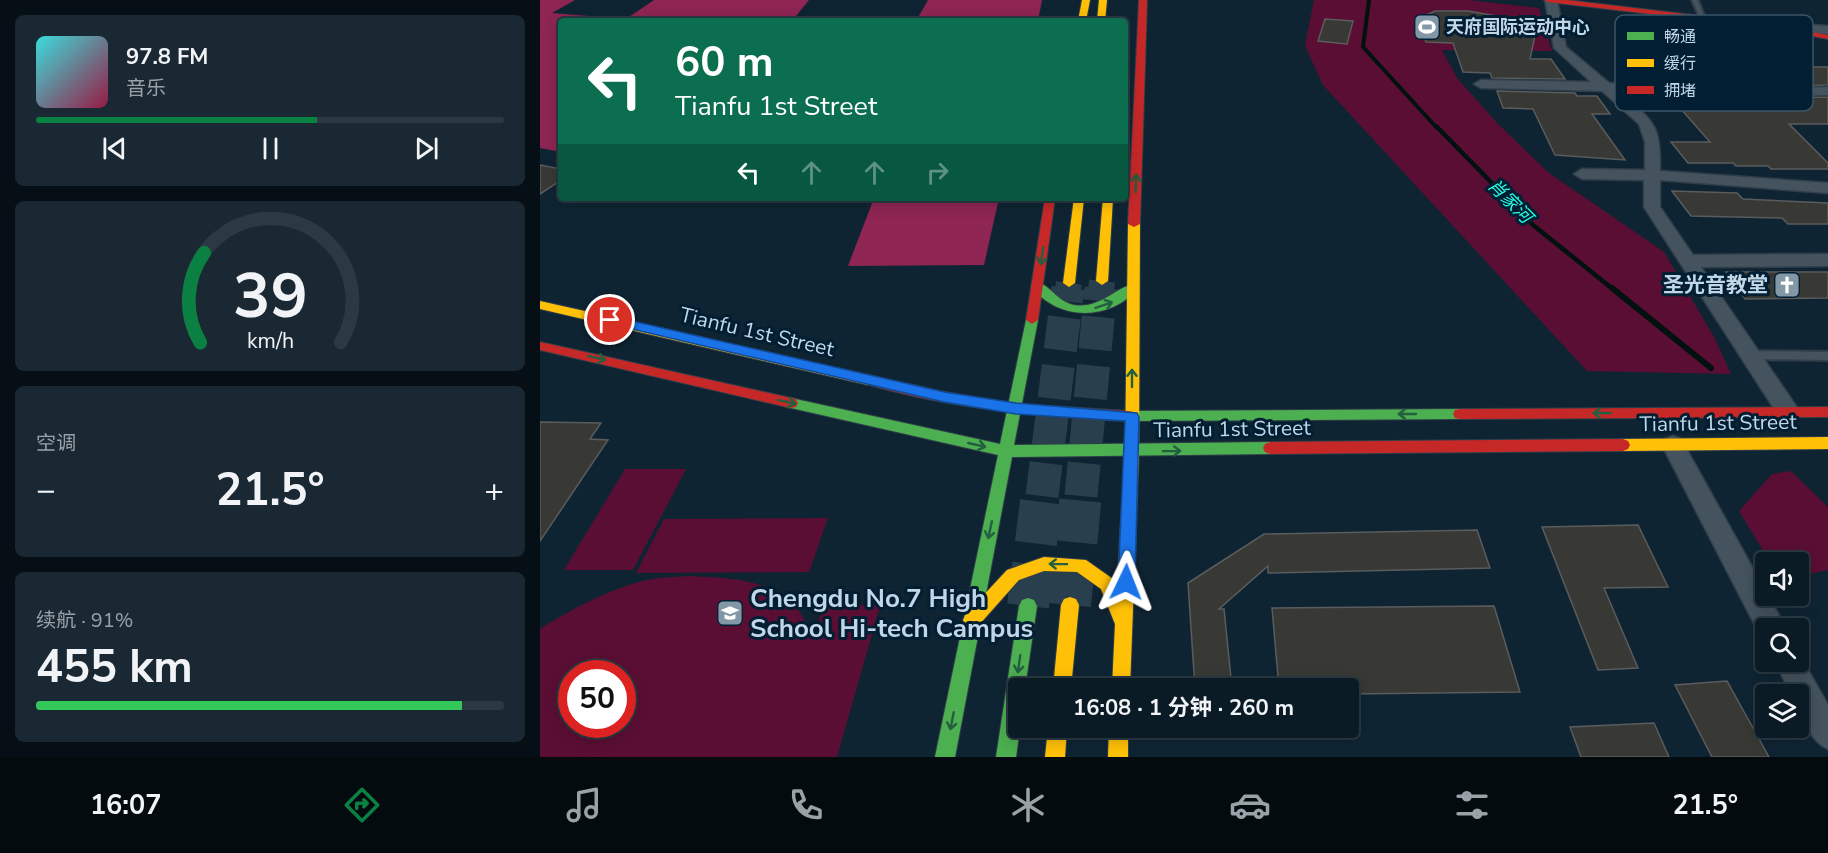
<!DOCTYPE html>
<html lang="zh">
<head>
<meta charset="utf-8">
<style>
	:root { --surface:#0b1b26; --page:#192832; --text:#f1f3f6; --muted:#9aa1a7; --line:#2b3943; --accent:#0b8043 }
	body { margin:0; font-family:"Nunito Sans","Noto Sans SC",sans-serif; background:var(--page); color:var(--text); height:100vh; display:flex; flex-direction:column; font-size:22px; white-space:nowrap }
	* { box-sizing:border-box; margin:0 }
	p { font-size:20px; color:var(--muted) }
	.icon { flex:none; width:33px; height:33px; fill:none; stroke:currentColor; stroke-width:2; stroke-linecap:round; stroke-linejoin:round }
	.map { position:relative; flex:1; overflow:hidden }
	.side { display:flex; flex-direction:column; gap:15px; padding:15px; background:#060f15; width:540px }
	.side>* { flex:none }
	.guide { position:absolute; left:18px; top:18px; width:570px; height:183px; border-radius:6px; box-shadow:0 3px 15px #0003,0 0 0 2px var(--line); background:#0b6e4f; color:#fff; overflow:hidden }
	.fabs { position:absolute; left:1215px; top:552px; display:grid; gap:12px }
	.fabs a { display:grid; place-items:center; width:54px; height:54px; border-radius:6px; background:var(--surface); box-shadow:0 3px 15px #0003,0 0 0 2px var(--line); font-size:30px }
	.speed { position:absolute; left:18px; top:660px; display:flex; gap:12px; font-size:30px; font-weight:700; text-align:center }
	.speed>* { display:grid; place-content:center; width:78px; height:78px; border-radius:50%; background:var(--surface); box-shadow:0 3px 15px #0003,0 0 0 2px var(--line); line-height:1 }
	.speed .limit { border:9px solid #d22; background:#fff; color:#111 }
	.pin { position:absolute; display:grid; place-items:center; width:51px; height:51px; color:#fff; margin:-26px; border:3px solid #fff; border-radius:50%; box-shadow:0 2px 6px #0007 }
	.me { position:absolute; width:66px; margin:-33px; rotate:2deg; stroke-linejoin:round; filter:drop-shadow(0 0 4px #0008) }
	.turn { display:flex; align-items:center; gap:21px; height:126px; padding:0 18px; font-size:27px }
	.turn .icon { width:78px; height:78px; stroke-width:2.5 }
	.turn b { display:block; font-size:42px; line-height:51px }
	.lanes { display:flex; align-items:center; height:57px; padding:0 18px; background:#0003; justify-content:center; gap:30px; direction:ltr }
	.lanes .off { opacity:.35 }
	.big { font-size:45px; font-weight:700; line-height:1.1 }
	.side .card { flex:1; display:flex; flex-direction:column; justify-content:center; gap:9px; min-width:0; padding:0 21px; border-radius:9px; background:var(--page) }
	.side .dial { align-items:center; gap:0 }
	.dial svg { height:156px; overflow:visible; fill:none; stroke:var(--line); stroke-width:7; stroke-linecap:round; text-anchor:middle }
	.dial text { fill:var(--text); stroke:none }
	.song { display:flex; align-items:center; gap:18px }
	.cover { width:72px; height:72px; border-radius:9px; background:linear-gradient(135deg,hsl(180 70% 55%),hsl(340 70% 35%)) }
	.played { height:6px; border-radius:3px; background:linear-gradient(90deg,var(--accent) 60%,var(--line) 60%) }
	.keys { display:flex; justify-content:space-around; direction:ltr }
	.heat { display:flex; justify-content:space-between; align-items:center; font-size:33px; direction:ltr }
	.charge { height:9px; border-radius:4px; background:linear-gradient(90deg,#34c759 91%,var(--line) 0) }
	.trip { position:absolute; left:468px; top:678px; width:351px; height:60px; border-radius:6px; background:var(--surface); box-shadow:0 3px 15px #0003,0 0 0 2px var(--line); font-weight:700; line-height:60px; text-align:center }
	.menu { display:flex; height:96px; justify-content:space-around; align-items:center; background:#040b0f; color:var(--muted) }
	.menu .icon { width:42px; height:42px }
	.menu .selected { color:var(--accent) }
	.menu b { font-size:27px; color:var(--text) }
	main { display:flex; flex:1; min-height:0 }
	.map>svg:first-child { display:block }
</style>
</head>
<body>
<main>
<section class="side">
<div class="card">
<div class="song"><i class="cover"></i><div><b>97.8 FM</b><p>音乐</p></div></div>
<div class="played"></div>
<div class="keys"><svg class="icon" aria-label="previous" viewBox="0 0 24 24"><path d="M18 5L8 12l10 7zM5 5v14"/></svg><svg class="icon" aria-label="pause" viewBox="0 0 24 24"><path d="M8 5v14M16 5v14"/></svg><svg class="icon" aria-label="next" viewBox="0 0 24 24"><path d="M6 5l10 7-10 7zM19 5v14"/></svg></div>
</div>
<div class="card dial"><svg viewBox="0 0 100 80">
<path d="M14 69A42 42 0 1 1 86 69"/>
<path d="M14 69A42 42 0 0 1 16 23" stroke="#0b8043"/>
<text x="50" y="56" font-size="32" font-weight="700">39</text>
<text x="50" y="72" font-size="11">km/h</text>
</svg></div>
<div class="card"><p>空调</p>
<div class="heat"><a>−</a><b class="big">21.5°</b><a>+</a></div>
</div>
<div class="card"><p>续航 · 91%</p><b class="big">455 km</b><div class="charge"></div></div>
</section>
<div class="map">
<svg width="1288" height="757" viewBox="0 0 1288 757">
	<rect width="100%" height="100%" fill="#0f2433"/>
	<g fill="#5a0e33" fill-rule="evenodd">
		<polygon points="774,0 928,0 999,8 1012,51 902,50 917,78 958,124 1009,173 1124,252 1174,337 1191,374 1047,371 783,85 765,46"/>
		<polygon points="85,469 146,469 93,570 24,570"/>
		<polygon points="1251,471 1288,507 1288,570 1259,576 1258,562 1230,562 1199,511 1232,474"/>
		<polygon points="288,518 269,572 96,573 124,519"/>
		<path d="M149,576C188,578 233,578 259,611C265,619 268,632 272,641L284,604L340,606L297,757H0V629C32,609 69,589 107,580C120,577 135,577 149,576ZM32,674H82V724H32Z"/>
	</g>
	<g fill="#8e2553">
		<polygon points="0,0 35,0 12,13 86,19 114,0 269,0 252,21 21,21 21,152 0,148"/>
		<polygon points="388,0 502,0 498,21 376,21"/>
		<polygon points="334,198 459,198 444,265 308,266"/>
	</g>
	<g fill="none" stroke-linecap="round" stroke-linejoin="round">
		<polyline stroke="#011110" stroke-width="4" points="829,0 823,47 897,128"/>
		<polyline stroke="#011110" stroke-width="4.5" points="896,126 993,225 1074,290"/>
		<polyline stroke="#011110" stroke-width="6" points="1072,288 1171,368"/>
	</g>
	<g fill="#383834" stroke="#5a5c5d" stroke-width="1.5">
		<polygon points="895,11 928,11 974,19 990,25 996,31 990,59 1011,59 1025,79 952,78 950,73 923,72 913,43 886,42 878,19"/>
		<polygon points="785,19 813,21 807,44 778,41"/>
		<polygon points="1105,67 1288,67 1288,85 1152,89 1121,86"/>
		<polygon points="957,91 1035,93 1037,96 1057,96 1070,114 1052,114 1085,160 1015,155 993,109 963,108"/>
		<polygon points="1288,97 1288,124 1249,124 1288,163 1288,169 1231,169 1228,166 1196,166 1193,163 1148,163 1131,142 1170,142 1133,100"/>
		<polygon points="0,165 21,169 21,180 0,194"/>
		<polygon points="1132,191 1197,193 1203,199 1288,203 1288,224 1248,224 1242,218 1151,216"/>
		<polygon points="1186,272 1288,272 1288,298 1205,299"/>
		<polygon points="0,422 61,423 50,439 68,440 0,541"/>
		<polygon points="1098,525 1128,587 1064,588 1098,668 1058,670 1002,527"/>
		<polygon points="937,530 950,568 728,573 728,566 679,609 684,609 692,688 655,688 648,583 724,534"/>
		<polygon points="954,606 980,692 808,694 808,688 739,688 732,608"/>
		<polygon points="1187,681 1229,757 1172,757 1135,685"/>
		<polygon points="1114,723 1129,757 1041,757 1030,727"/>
	</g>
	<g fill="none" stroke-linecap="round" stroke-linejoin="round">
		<g stroke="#2a3f4e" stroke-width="26" stroke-dasharray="26 13" stroke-linecap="butt">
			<polyline points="528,290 529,283"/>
			<polyline points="561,290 562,281"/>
		</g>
		<g stroke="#2a3f4e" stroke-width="33" stroke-dasharray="33 16" stroke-linecap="butt">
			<polyline points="502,496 528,288"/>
			<polyline points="541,496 561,288"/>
		</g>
		<g stroke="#2a3f4e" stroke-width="42" stroke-dasharray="42 21" stroke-linecap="butt">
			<polyline points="530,605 541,494"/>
			<polyline points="488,606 502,494"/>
		</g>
		<defs>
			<g id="lane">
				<polygon points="1152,0 1158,0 1165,19 1160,18"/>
				<polygon points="1210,351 1288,352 1288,360 1210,359 1205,355"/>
			</g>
			<g id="street">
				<path d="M1005,0H1017L1026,47L1069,83L1152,91L1288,87V95L1152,99L1080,93C1114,122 1121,124 1120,171L1288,183V193L1120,180V207L1153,255L1288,254V266L1161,267L1256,406L1259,412L1256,418L1248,420L1240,418L1104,207V180L1042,179L1034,174L1042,169L1105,170V142L1099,124L1062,91L941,88L934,84L941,80L1051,82L1014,48Z"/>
				<polygon points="1241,23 1288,26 1288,34 1237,30 1237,24"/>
				<polygon points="1133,436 1141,439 1241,619 1244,628 1226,628 1226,639 1221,637 1122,445 1125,439"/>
				<path d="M1258,652L1288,705V749C1270,741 1258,714 1258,694H1251L1235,662H1258Z"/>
			</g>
			<g id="fast">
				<path d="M497,282C511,286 518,302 534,305C561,310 581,282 596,285L598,288C570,322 517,321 491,286Z"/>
				<polygon points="492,316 498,320 474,445 730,442 735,444 737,448 735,452 730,454 472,457 415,757 395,757 458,455 251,408 246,407 244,403 246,399 251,398 460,444 486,320"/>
				<polygon points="920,409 925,410 927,414 925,418 920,419 588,421 583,420 581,416 583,412 588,411"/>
				<polygon points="488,598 494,600 497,606 485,688 478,688 480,728 476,757 456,757 479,606 482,600"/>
			</g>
			<g id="slow">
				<polygon points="542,0 550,0 546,21 538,21"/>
				<polygon points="559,0 567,0 565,21 557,21"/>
				<polygon points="534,198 544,198 535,283 529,287 523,283"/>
				<polygon points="563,198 573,198 568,281 562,285 556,281"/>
				<polygon points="594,221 600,224 599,451 590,688 572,688 575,624 561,589 537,572 504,571 479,580 438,626 432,628 426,626 423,620 426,614 467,570 504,557 546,560 573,579 577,588 585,451 588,224"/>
				<polygon points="0,301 328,375 335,380 328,385 0,309"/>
				<polygon points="1288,437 1288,449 1083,451 1078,449 1076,445 1078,441 1083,439"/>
				<polygon points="530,597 536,599 539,605 531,688 513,688 521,605 524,599"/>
				<polygon points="508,728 527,728 525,757 505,757"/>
				<polygon points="569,728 588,728 588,757 568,757"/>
			</g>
			<g id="jam">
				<polygon points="599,0 607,0 600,224 594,227 588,224"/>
				<polygon points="1004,0 1027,0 1229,24 1288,35 1288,39 1229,28 1008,2"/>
				<polygon points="505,198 515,198 498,320 492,324 486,320"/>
				<polygon points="0,342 251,398 256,399 258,403 256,407 251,408 0,350"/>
				<path d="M328,375L404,392L476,404L588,411L593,412L595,416L593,420L588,421C498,416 410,409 323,383L321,380L323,377Z"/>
				<polygon points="1288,407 1288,417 920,419 915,418 913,414 915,410 920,409"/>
				<polygon points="1083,439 1088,441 1090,445 1088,449 1083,451 730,454 725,452 723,448 725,444 730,442"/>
			</g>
		</defs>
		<use href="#lane" stroke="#303e49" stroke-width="4"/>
		<use href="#street" stroke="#303e49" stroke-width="3"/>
		<use href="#fast" stroke="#303e49" stroke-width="2"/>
		<use href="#slow" stroke="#303e49" stroke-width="2"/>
		<use href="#jam" stroke="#303e49" stroke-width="2"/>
		<use href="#lane" fill="#44535e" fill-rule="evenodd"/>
		<use href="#street" fill="#44535e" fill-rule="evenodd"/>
		<use href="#fast" fill="#4caf50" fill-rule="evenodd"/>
		<use href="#slow" fill="#ffc107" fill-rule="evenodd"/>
		<use href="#jam" fill="#c62828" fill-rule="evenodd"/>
	</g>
	<defs><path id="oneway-shaft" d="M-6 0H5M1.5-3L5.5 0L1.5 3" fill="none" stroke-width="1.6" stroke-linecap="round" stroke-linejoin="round" transform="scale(1.5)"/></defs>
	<g stroke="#235f40">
		<use href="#oneway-shaft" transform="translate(596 183) rotate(-88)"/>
		<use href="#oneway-shaft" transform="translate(502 256) rotate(98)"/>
		<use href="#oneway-shaft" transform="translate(564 305) rotate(-19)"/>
		<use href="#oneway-shaft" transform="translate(57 358) rotate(13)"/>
		<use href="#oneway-shaft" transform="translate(592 378) rotate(-90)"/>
		<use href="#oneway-shaft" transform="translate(247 402) rotate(13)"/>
		<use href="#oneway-shaft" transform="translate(1062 413) rotate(180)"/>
		<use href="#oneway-shaft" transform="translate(867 414) rotate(180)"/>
		<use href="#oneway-shaft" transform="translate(437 445) rotate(13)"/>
		<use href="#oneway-shaft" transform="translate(632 451) rotate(-1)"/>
		<use href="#oneway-shaft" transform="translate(450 530) rotate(102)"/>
		<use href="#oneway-shaft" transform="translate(518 564) rotate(-179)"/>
		<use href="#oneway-shaft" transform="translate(479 664) rotate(98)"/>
		<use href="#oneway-shaft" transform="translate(412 721) rotate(101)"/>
	</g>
	<polygon fill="#1a73e8" stroke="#114b97" stroke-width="1.5" points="70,316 404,392 476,403 597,413 599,417 595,582 592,587 586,590 580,587 578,582 585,421 476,414 404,402 66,323 66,317"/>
	<defs>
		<symbol id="stadium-square" viewBox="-11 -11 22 22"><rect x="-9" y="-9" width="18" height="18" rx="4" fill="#8398a7" stroke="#011e32"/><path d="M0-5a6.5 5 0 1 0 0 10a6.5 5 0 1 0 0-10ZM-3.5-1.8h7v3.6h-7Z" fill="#fff"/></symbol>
		<symbol id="church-square" viewBox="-11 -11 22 22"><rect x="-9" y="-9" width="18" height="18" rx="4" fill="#8398a7" stroke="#011e32"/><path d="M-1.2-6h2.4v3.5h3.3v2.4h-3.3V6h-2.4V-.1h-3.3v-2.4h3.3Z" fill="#fff"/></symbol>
		<symbol id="school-square" viewBox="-11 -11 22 22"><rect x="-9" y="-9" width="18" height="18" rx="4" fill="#8398a7" stroke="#011e32"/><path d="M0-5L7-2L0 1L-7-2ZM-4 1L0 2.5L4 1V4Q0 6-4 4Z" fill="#fff"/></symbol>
	</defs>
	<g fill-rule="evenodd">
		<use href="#stadium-square" x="872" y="12" width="30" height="30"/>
		<use href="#church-square" x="1232" y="270" width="30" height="30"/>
		<use href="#school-square" x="175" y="598" width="30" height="30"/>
	</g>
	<g text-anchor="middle" stroke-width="6" stroke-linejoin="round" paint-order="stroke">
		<g font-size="18" font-weight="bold" fill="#c1d6e6" stroke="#011e32" text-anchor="start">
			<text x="906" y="33">天府国际运动中心</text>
		</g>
		<g font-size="18" font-style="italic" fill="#29fce2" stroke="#011e32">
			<text transform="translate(970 201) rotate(45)" y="6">肖家河</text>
		</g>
		<g font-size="21" font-weight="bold" fill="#c1d6e6" stroke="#011e32" text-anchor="end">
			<text x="1228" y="292">圣光音教堂</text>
		</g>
		<g font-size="21" fill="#c1d6e6" stroke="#011e32">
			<text transform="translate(217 332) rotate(13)" y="7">Tianfu 1st Street</text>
			<text transform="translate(1178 423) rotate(-1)" y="7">Tianfu 1st Street</text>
			<text transform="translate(692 429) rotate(-1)" y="7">Tianfu 1st Street</text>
		</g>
		<g font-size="26" font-weight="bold" fill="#c1d6e6" stroke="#011e32" text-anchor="start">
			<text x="210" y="607">Chengdu No.7 High<tspan x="210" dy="30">School Hi-tech Campus</tspan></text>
		</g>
	</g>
	<rect x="1075" y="15" width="198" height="96" rx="9" fill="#011e32" stroke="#3b5568" stroke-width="1.5"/>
	<rect x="1087" y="32" width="27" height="8" fill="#4caf50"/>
	<rect x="1087" y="59" width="27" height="8" fill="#ffc107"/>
	<rect x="1087" y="86" width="27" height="8" fill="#c62828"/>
	<g font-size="16" fill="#c1d6e6">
		<text x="1124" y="42">畅通</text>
		<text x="1124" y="69">缓行</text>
		<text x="1124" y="96">拥堵</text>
	</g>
</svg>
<div class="fabs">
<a><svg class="icon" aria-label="sound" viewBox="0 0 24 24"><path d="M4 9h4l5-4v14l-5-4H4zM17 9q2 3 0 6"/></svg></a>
<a><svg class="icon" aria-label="search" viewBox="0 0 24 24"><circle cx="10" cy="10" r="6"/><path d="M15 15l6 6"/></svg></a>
<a><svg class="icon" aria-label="layers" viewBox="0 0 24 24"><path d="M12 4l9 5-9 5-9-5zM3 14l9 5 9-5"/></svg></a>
</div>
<div class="speed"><div class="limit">50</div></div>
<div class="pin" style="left:70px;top:320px;background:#d93025"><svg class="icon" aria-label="arrive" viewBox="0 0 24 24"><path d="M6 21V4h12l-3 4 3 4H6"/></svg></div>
<svg class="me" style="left:586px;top:582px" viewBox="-20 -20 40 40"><path d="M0-17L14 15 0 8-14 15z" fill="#1a73e8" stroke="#fff" stroke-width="4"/></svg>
<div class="trip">16:08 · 1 分钟 · 260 m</div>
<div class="guide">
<div class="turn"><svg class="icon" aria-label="left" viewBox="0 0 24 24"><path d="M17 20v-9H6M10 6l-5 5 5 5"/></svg><div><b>60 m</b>Tianfu 1st Street</div></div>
<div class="lanes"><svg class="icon" aria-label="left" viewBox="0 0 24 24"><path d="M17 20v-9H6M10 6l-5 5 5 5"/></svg><svg class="icon off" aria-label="ahead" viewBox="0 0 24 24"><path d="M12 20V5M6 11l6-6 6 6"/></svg><svg class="icon off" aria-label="ahead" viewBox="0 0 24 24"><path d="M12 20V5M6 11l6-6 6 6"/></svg><svg class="icon off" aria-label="right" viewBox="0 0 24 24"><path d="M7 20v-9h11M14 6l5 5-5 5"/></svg></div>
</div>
</div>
</main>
<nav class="menu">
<b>16:07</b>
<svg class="icon selected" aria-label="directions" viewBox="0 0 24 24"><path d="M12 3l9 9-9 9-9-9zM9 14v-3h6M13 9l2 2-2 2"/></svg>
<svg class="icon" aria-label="music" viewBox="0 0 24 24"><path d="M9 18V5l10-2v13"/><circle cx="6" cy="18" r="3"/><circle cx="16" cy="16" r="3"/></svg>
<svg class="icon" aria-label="phone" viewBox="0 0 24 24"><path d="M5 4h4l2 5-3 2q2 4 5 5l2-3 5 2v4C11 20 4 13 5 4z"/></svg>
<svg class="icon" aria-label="climate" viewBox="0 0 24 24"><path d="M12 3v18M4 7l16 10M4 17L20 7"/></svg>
<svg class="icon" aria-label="car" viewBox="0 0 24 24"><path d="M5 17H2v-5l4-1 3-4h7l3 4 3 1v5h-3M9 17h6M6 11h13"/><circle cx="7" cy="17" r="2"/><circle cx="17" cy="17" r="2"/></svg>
<svg class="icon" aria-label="filters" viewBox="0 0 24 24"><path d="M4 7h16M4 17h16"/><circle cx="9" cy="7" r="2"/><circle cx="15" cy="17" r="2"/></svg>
<b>21.5°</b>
</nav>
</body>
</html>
